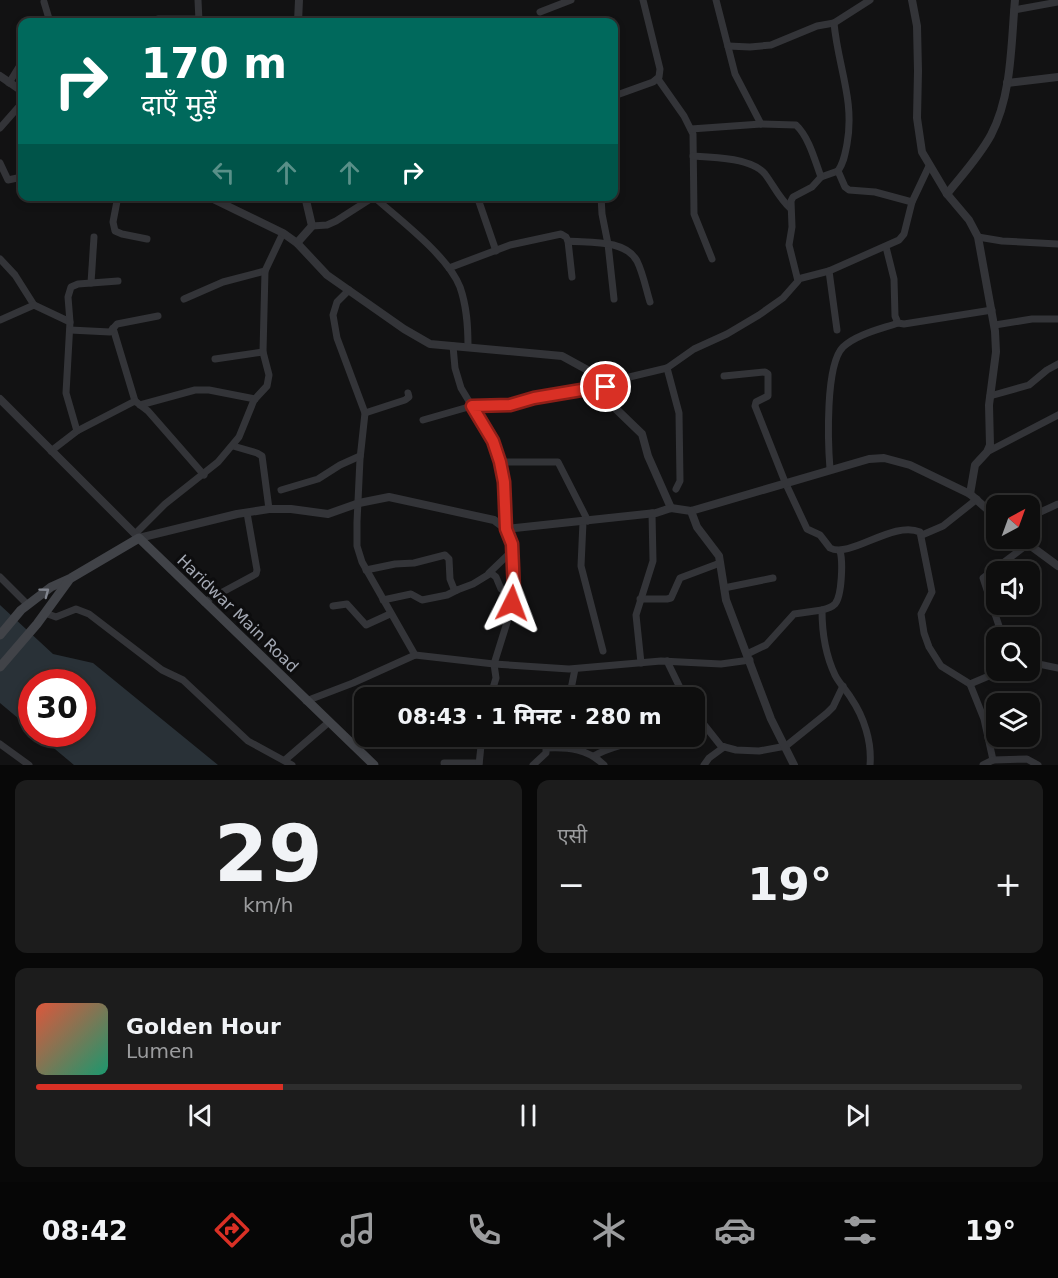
<!DOCTYPE html>
<html lang="hi">
<head>
<meta charset="utf-8">
<style>
	:root { --surface:#0e0e0e; --page:#1c1c1c; --text:#f1f3f6; --muted:#9b9c9e; --line:#2e2e2e; --accent:#d93025 }
	body { margin:0; font-family:"DejaVu Sans","Noto Sans Devanagari",sans-serif; background:var(--page); color:var(--text); height:100vh; display:flex; flex-direction:column; font-size:22px; white-space:nowrap }
	* { box-sizing:border-box; margin:0 }
	p { font-size:20px; color:var(--muted) }
	.icon { flex:none; width:33px; height:33px; fill:none; stroke:currentColor; stroke-width:2; stroke-linecap:round; stroke-linejoin:round }
	.map { position:relative; height:765px; overflow:hidden }
	.panel { display:flex; flex-direction:column; gap:15px; padding:15px; background:#080808; flex:1 }
	.panel>* { flex:none }
	.banner { position:absolute; left:18px; top:18px; width:600px; height:183px; border-radius:12px; box-shadow:0 3px 9px #0003,0 0 0 2px var(--line); background:#00695c; color:#fff; overflow:hidden }
	.needle { width:39px; rotate:41deg }
	.buttons { position:absolute; left:986px; top:495px; display:grid; gap:12px }
	.buttons a { display:grid; place-items:center; width:54px; height:54px; border-radius:12px; background:var(--surface); box-shadow:0 3px 9px #0003,0 0 0 2px var(--line); font-size:30px }
	.speed { position:absolute; left:18px; top:669px; display:flex; gap:12px; font-size:30px; font-weight:700; text-align:center }
	.speed>* { display:grid; place-content:center; width:78px; height:78px; border-radius:50%; background:var(--surface); box-shadow:0 3px 9px #0003,0 0 0 2px var(--line); line-height:1 }
	.speed .limit { border:9px solid #d22; background:#fff; color:#111 }
	.pin { position:absolute; display:grid; place-items:center; width:51px; height:51px; color:#fff; margin:-26px; border:3px solid #fff; border-radius:50%; box-shadow:0 2px 6px #0007 }
	.me { position:absolute; width:66px; margin:-33px; rotate:3deg; stroke-linejoin:round; filter:drop-shadow(0 0 4px #0008) }
	.turn { display:flex; align-items:center; gap:21px; height:126px; padding:0 24px; font-size:27px }
	.turn .icon { width:78px; height:78px; stroke-width:2.5 }
	.turn b { display:block; font-size:42px; line-height:51px }
	.lanes { display:flex; align-items:center; height:57px; padding:0 24px; background:#0003; justify-content:center; gap:30px; direction:ltr }
	.lanes .off { opacity:.35 }
	.big { font-size:45px; font-weight:800; line-height:1.1 }
	.panel .widget { flex:1; display:flex; flex-direction:column; justify-content:center; gap:9px; min-width:0; padding:0 21px; border-radius:12px; background:var(--page) }
	.panel .dial { align-items:center; gap:0 }
	.dial b { font-size:78px; line-height:1 }
	.song { display:flex; align-items:center; gap:18px }
	.cover { width:72px; height:72px; border-radius:9px; background:linear-gradient(135deg,hsl(10 70% 55%),hsl(160 70% 35%)) }
	.played { height:6px; border-radius:3px; background:linear-gradient(90deg,var(--accent) 25%,var(--line) 25%) }
	.keys { display:flex; justify-content:space-around; direction:ltr }
	.heat { display:flex; justify-content:space-between; align-items:center; font-size:33px; direction:ltr }
	.panel .tiles { flex:1; display:grid; gap:15px; grid-template-columns:1fr 1fr }
	.widget:last-child { grid-column:span 2 }
	.trip { position:absolute; left:354px; top:687px; width:351px; height:60px; border-radius:12px; background:var(--surface); box-shadow:0 3px 9px #0003,0 0 0 2px var(--line); font-weight:800; line-height:60px; text-align:center }
	.tabs { display:flex; height:96px; justify-content:space-around; align-items:center; background:#060606; color:var(--muted) }
	.tabs .icon { width:42px; height:42px }
	.tabs .on { color:var(--accent) }
	.tabs b { font-size:27px; color:var(--text) }
	.map>svg:first-child { display:block }
</style>
</head>
<body>
<div class="map">
<svg width="1058" height="765" viewBox="0 0 1058 765">
	<rect width="100%" height="100%" fill="#121213"/>
	<polygon fill="#293137" points="0,605 53,654 93,663 218,765 74,765 37,734 82,734 82,682 32,682 31,729 0,703"/>
	<g fill="none" stroke-linecap="round" stroke-linejoin="round">
		<g stroke="#333438" stroke-width="7">
			<polyline points="198,0 199,21"/>
			<polyline points="716,0 735,74 761,124"/>
			<polyline points="44,2 50,22"/>
			<polyline points="1014,10 1058,2"/>
			<polyline points="540,12 571,0"/>
			<polyline points="158,19 199,19"/>
			<polyline points="728,46 750,47 771,45 817,26 834,23 870,0"/>
			<polyline points="658,79 684,116 693,134 694,214 712,259"/>
			<polyline points="9,83 22,62"/>
			<polyline points="614,96 653,82 659,77 660,69 643,0"/>
			<polyline points="0,128 22,103"/>
			<path d="M691,129L761,124L796,125C809,137 815,161 821,177L838,171C844,162 845,154 847,144C855,100 838,67 834,23"/>
			<path d="M693,156C713,157 752,158 765,174C774,186 779,198 790,208"/>
			<polyline points="0,163 8,180 22,177"/>
			<polyline points="838,171 845,187 849,190 875,192 912,202"/>
			<polyline points="118,196 113,222 115,231 122,234 147,239"/>
			<polyline points="477,196 496,251"/>
			<polyline points="601,196 602,214 608,244 614,299"/>
			<path d="M374,197C400,220 448,256 460,287C467,307 468,326 468,347"/>
			<polyline points="312,226 327,225 336,221 375,196"/>
			<polyline points="978,237 1002,241 1058,244"/>
			<polyline points="568,241 572,277"/>
			<polyline points="886,247 894,279 895,316 898,323 904,324 992,310"/>
			<polyline points="0,259 15,275 34,305"/>
			<path d="M449,268L510,245L561,234L566,237L568,241C589,243 625,239 637,261C643,273 646,289 650,302"/>
			<polyline points="829,271 837,330"/>
			<polyline points="798,279 829,271 899,240 904,234 912,202 929,166"/>
			<polyline points="91,283 94,237"/>
			<polyline points="349,290 337,302 333,315 337,338 365,413 360,459 357,522 357,546 362,562 415,655"/>
			<polyline points="184,299 223,282 265,271"/>
			<polyline points="0,320 34,305 70,322 66,393 77,431 51,451"/>
			<polyline points="70,322 68,297 71,287 78,284 118,281"/>
			<polyline points="995,325 1032,319 1058,319"/>
			<polyline points="113,328 135,401"/>
			<polyline points="70,330 110,332 117,324 158,316"/>
			<polyline points="453,346 455,368 461,388 493,441 500,462 503,481 506,529 512,544 514,591 509,616 494,664 496,678 490,698"/>
			<polyline points="215,359 263,352"/>
			<polyline points="667,368 679,413 680,481 676,489"/>
			<path d="M724,376L765,372L768,374V396L756,402L755,406L785,482L807,529L820,535L830,548C850,559 893,520 920,532L932,592L921,614L924,633L929,647L941,666L970,684L984,719L993,760L983,765"/>
			<polyline points="598,378 621,379 667,368 694,349 727,334 759,315 783,298 798,281 789,245 792,227 791,201 793,197 812,187 821,177"/>
			<polyline points="990,396 1029,385 1047,370 1058,364"/>
			<polyline points="140,405 195,390 209,390 255,399"/>
			<polyline points="365,413 405,400 409,397 408,393"/>
			<polyline points="423,420 472,406 510,405 534,397 605,386"/>
			<polyline points="77,431 135,401 148,411 204,475"/>
			<polyline points="233,446 257,453 262,456 269,509"/>
			<polyline points="987,452 1058,415"/>
			<polyline points="500,462 558,462 588,521"/>
			<path d="M830,469C828,444 825,365 843,347C857,334 881,329 898,323"/>
			<polyline points="281,490 318,479 340,465 360,456"/>
			<polyline points="1029,513 1036,514 1058,504"/>
			<polyline points="583,522 581,566 603,651"/>
			<polyline points="135,534 165,504 218,462 239,437 254,400 267,386 269,375 263,352 265,271 283,233"/>
			<polyline points="922,535 943,526 977,499"/>
			<path d="M840,551C843,561 842,596 835,604C832,607 826,609 822,610C822,631 826,656 835,675C839,683 846,690 851,698C864,717 872,742 870,765"/>
			<polyline points="366,570 395,564 414,563 445,555 449,559 450,579 454,589 457,590 473,584 491,573 496,577 501,589 514,591"/>
			<polyline points="489,573 512,551"/>
			<polyline points="0,577 28,605"/>
			<polyline points="724,588 773,578"/>
			<polyline points="640,599 667,599 671,598 680,578 720,563"/>
			<polyline points="383,600 411,594 422,600 447,595 457,590"/>
			<polyline points="204,602 256,574 257,570 247,513"/>
			<polyline points="333,606 347,604 366,625 390,614"/>
			<polyline points="45,613 56,617 76,609 89,614 162,670 183,680 248,741 292,765"/>
			<polyline points="1003,638 983,578 1028,544"/>
			<polyline points="747,654 766,645 794,614 822,610"/>
			<polyline points="667,661 685,698"/>
			<polyline points="1029,662 1058,668"/>
			<polyline points="641,663 636,615 653,561 652,513"/>
			<polyline points="970,684 1003,670"/>
			<polyline points="560,698 571,689 575,669"/>
			<polyline points="306,701 353,683 415,655 494,664 569,669 661,661 721,664 750,660"/>
			<polyline points="694,712 721,746 736,750 759,751 786,746 827,713 833,707 843,686"/>
			<polyline points="0,744 29,765"/>
			<path d="M547,748C569,747 588,749 604,765"/>
			<path d="M594,756C610,746 629,745 647,736"/>
			<polyline points="285,760 329,722"/>
			<polyline points="993,760 1027,759 1038,765"/>
			<polyline points="444,763 479,763"/>
			<polyline points="479,765 482,736"/>
			<polyline points="533,765 546,753 546,736"/>
			<polyline points="704,765 709,758 724,747"/>
		</g>
		<g stroke="#333438" stroke-width="8">
			<polyline points="912,0 917,26 918,71 917,118 922,152 947,194 969,220 978,237 995,331 996,352 989,405 990,445 987,452 975,465 970,494"/>
			<polyline points="298,22 299,0"/>
			<polyline points="0,76 22,91"/>
			<polyline points="1007,83 1058,77"/>
			<path d="M947,194C962,175 979,157 991,135C1012,95 1011,44 1015,0"/>
			<polyline points="207,196 283,233 297,243 327,275 404,329 430,344 562,356 593,373 606,387 613,406 642,434 648,456 671,508"/>
			<polyline points="297,243 312,226 305,196"/>
			<polyline points="0,399 139,538 237,514 269,509 291,509 328,514 359,503 389,497 494,520 506,529 656,513 671,508 691,511 869,459 884,458 910,465 970,494 996,517"/>
			<polyline points="691,511 697,527 719,556 726,600 771,719 794,765"/>
			<polyline points="1020,538 1058,566"/>
		</g>
		<g stroke="#414348" stroke-width="9">
			<polyline points="0,635 21,610 51,587 71,578 139,538 374,765"/>
			<polyline points="0,667 37,624 69,580"/>
		</g>
	</g>
	<defs><path id="oneway-chevron" d="M-2-3.5L2.5 0L-2 3.5" fill="none" stroke-width="1.6" stroke-linecap="round" stroke-linejoin="round" transform="scale(1.5)"/></defs>
	<use stroke="#81858e" href="#oneway-chevron" transform="translate(45 592) rotate(-37)"/>
	<g fill="none" stroke-linecap="round" stroke-linejoin="round">
		<defs>
			<polyline id="route" points="512,603 514,591 512,544 506,529 504,482 500,462 493,441 472,406 510,405 534,398 605,386 606,387"/>
		</defs>
		<use href="#route" stroke="#8d1f18" stroke-width="15"/>
		<use href="#route" stroke="#d93025" stroke-width="10"/>
	</g>
	<g text-anchor="middle" stroke-width="6" stroke-linejoin="round" paint-order="stroke">
		<g font-size="16" fill="#a4a9b4" stroke="#0d0d0e">
			<text transform="translate(238 613) rotate(44)" y="6">Haridwar Main Road</text>
		</g>
	</g>
</svg>
<div class="buttons">
<a><svg class="needle" viewBox="-14 -14 28 28"><path d="M0-13l5 13h-10z" fill="#e53935"/><path d="M0 13l5-13h-10z" fill="#9b9c9e"/></svg></a>
<a><svg class="icon" aria-label="sound" viewBox="0 0 24 24"><path d="M4 9h4l5-4v14l-5-4H4zM17 9q2 3 0 6"/></svg></a>
<a><svg class="icon" aria-label="search" viewBox="0 0 24 24"><circle cx="10" cy="10" r="6"/><path d="M15 15l6 6"/></svg></a>
<a><svg class="icon" aria-label="layers" viewBox="0 0 24 24"><path d="M12 4l9 5-9 5-9-5zM3 14l9 5 9-5"/></svg></a>
</div>
<div class="speed"><div class="limit">30</div></div>
<div class="pin" style="left:606px;top:387px;background:#d93025"><svg class="icon" aria-label="arrive" viewBox="0 0 24 24"><path d="M6 21V4h12l-3 4 3 4H6"/></svg></div>
<svg class="me" style="left:512px;top:603px" viewBox="-20 -20 40 40"><path d="M0-17L14 15 0 8-14 15z" fill="#d93025" stroke="#fff" stroke-width="4"/></svg>
<div class="trip">08:43 · 1 मिनट · 280 m</div>
<div class="banner">
<div class="turn"><svg class="icon" aria-label="right" viewBox="0 0 24 24"><path d="M7 20v-9h11M14 6l5 5-5 5"/></svg><div><b>170 m</b>दाएँ मुड़ें</div></div>
<div class="lanes"><svg class="icon off" aria-label="left" viewBox="0 0 24 24"><path d="M17 20v-9H6M10 6l-5 5 5 5"/></svg><svg class="icon off" aria-label="ahead" viewBox="0 0 24 24"><path d="M12 20V5M6 11l6-6 6 6"/></svg><svg class="icon off" aria-label="ahead" viewBox="0 0 24 24"><path d="M12 20V5M6 11l6-6 6 6"/></svg><svg class="icon" aria-label="right" viewBox="0 0 24 24"><path d="M7 20v-9h11M14 6l5 5-5 5"/></svg></div>
</div>
</div>
<section class="panel">
<div class="tiles">
<div class="widget dial"><b>29</b><p>km/h</p></div>
<div class="widget"><p>एसी</p>
<div class="heat"><a>−</a><b class="big">19°</b><a>+</a></div>
</div>
<div class="widget">
<div class="song"><i class="cover"></i><div><b>Golden Hour</b><p>Lumen</p></div></div>
<div class="played"></div>
<div class="keys"><svg class="icon" aria-label="previous" viewBox="0 0 24 24"><path d="M18 5L8 12l10 7zM5 5v14"/></svg><svg class="icon" aria-label="pause" viewBox="0 0 24 24"><path d="M8 5v14M16 5v14"/></svg><svg class="icon" aria-label="next" viewBox="0 0 24 24"><path d="M6 5l10 7-10 7zM19 5v14"/></svg></div>
</div>
</div>
</section>
<nav class="tabs">
<b>08:42</b>
<svg class="icon on" aria-label="directions" viewBox="0 0 24 24"><path d="M12 3l9 9-9 9-9-9zM9 14v-3h6M13 9l2 2-2 2"/></svg>
<svg class="icon" aria-label="music" viewBox="0 0 24 24"><path d="M9 18V5l10-2v13"/><circle cx="6" cy="18" r="3"/><circle cx="16" cy="16" r="3"/></svg>
<svg class="icon" aria-label="phone" viewBox="0 0 24 24"><path d="M5 4h4l2 5-3 2q2 4 5 5l2-3 5 2v4C11 20 4 13 5 4z"/></svg>
<svg class="icon" aria-label="climate" viewBox="0 0 24 24"><path d="M12 3v18M4 7l16 10M4 17L20 7"/></svg>
<svg class="icon" aria-label="car" viewBox="0 0 24 24"><path d="M5 17H2v-5l4-1 3-4h7l3 4 3 1v5h-3M9 17h6M6 11h13"/><circle cx="7" cy="17" r="2"/><circle cx="17" cy="17" r="2"/></svg>
<svg class="icon" aria-label="filters" viewBox="0 0 24 24"><path d="M4 7h16M4 17h16"/><circle cx="9" cy="7" r="2"/><circle cx="15" cy="17" r="2"/></svg>
<b>19°</b>
</nav>
</body>
</html>
